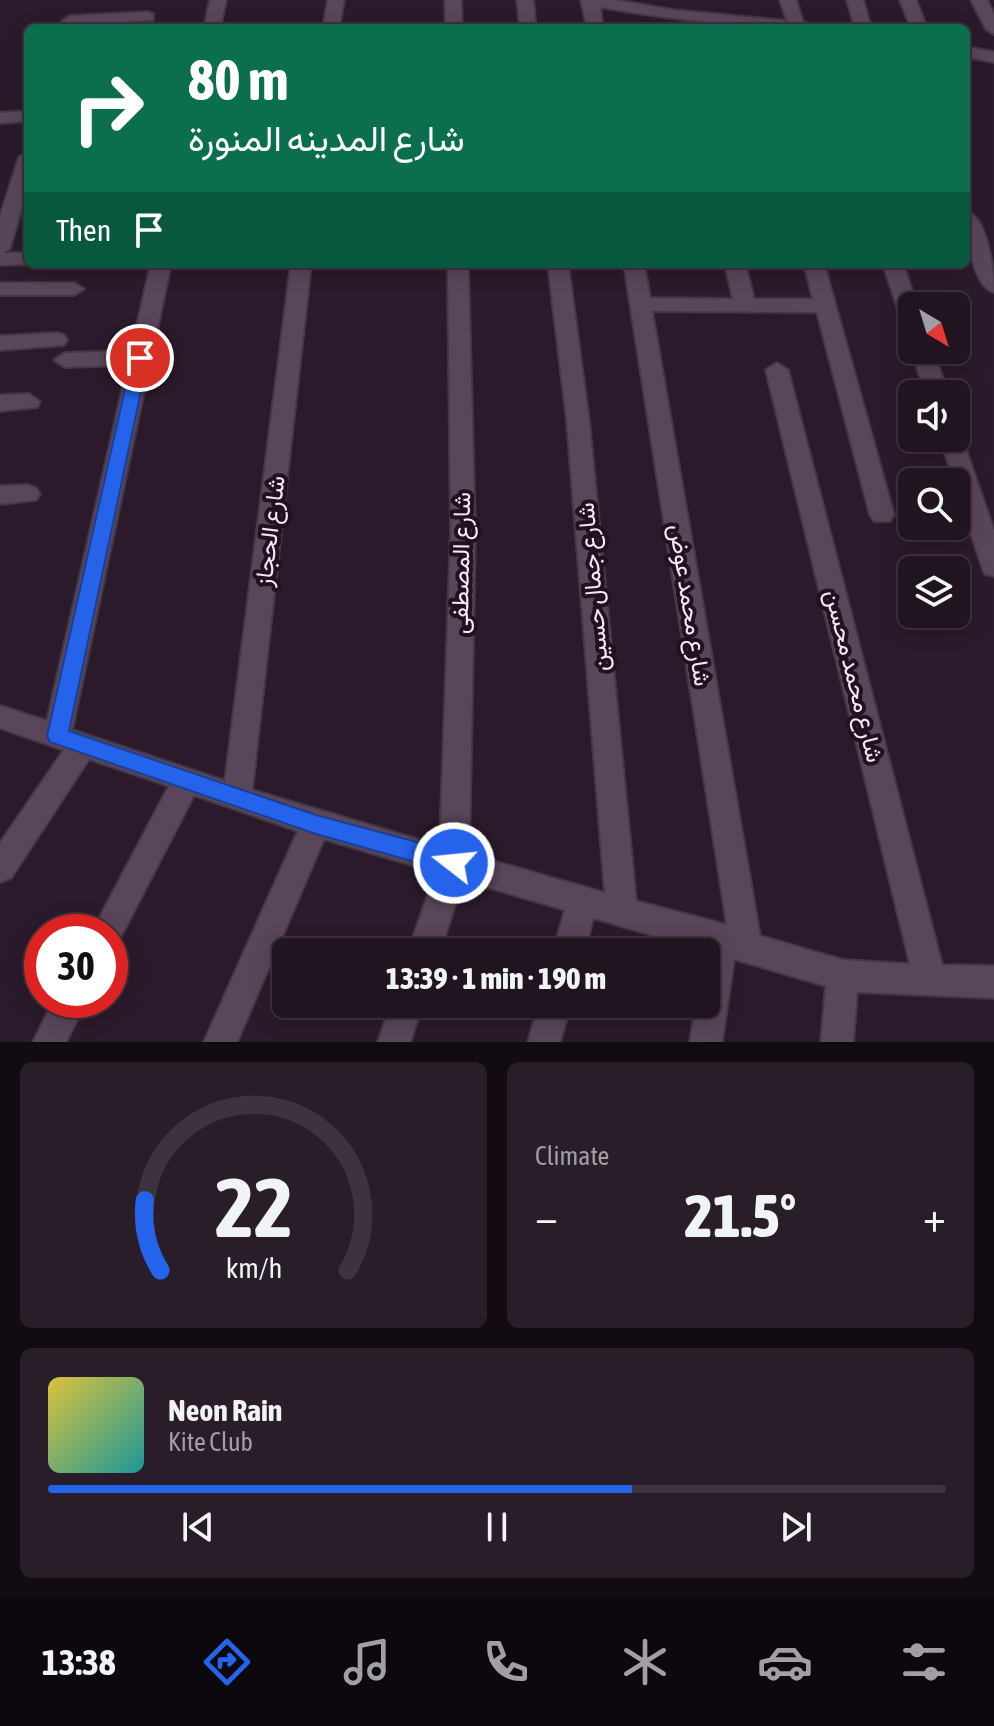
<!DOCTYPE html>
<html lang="en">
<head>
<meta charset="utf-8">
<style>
	:root { --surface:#201420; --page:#281d29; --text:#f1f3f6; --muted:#a29ea5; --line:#3d333e; --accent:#2563eb }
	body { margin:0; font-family:"Asap Condensed",Vazirmatn,sans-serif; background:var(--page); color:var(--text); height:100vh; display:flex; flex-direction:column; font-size:30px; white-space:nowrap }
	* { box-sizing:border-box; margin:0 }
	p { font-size:26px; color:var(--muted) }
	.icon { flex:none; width:44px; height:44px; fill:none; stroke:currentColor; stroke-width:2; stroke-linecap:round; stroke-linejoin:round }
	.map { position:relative; height:1042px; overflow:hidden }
	.sheet { display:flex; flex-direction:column; gap:20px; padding:20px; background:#120b12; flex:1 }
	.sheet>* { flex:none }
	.banner { position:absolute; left:24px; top:24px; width:946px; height:244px; border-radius:12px; box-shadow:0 4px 20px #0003,0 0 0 2px var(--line); background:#0b6e4f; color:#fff; overflow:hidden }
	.needle { width:52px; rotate:142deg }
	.tools { position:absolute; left:898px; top:292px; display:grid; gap:16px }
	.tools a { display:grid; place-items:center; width:72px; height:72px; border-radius:12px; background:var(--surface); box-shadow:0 4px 20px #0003,0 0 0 2px var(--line); font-size:40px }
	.speed { position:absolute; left:24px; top:914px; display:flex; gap:16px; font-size:40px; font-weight:700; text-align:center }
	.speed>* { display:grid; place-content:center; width:104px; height:104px; border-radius:50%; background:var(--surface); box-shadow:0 4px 20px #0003,0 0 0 2px var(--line); line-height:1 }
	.speed .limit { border:12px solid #d22; background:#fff; color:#111 }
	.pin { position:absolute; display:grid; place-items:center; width:68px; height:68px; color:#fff; margin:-34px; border:4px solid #fff; border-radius:50%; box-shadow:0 2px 8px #0007 }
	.me { position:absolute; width:88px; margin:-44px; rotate:286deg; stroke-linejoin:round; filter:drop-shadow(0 0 6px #0008) }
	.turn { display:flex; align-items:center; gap:28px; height:168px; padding:0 32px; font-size:36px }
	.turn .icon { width:104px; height:104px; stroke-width:2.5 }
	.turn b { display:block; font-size:56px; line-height:68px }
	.then { display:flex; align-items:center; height:76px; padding:0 32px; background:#0003; gap:16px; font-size:30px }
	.big { font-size:60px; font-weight:800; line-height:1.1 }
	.sheet .card { flex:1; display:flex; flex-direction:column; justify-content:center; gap:12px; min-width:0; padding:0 28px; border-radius:12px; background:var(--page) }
	.sheet .dial { align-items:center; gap:0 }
	.dial svg { height:208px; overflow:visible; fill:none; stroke:var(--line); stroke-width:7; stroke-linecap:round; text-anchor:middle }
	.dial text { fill:var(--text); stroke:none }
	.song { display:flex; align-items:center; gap:24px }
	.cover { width:96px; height:96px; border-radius:12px; background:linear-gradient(135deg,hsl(50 70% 55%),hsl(180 70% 35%)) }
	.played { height:8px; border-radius:4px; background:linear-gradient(90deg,var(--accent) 65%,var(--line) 65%) }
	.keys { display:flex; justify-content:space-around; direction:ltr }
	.heat { display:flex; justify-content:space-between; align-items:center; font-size:44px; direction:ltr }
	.sheet .tiles { flex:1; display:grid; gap:20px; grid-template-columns:1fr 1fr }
	.card:last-child { grid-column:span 2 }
	.trip { position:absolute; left:272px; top:938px; width:448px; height:80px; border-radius:12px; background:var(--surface); box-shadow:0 4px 20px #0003,0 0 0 2px var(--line); font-weight:800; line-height:80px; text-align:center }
	.tab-bar { display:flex; height:128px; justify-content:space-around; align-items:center; background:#0d080d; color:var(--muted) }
	.tab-bar .icon { width:56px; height:56px }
	.tab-bar .active { color:var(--accent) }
	.tab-bar b { font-size:36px; color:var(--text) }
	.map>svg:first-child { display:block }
</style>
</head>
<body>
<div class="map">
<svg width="994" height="1042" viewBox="0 0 994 1042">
	<rect width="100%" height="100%" fill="#2b1a2b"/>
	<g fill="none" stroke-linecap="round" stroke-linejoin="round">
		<defs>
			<g id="minor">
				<polygon points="210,0 226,0 220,28 204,28"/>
				<polygon points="328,0 344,0 339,28 323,28"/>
				<polygon points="445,0 461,0 462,28 446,28"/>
				<polygon points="517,0 533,0 536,28 520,28"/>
				<path d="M581,0H615L673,10L787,21L780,0H796L803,22L820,28C745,28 673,20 600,7L603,28H587Z"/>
				<polygon points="847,0 863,0 871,28 855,28"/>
				<polygon points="900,0 916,0 927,28 911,28"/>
				<polygon points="971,0 987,0 994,14 994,34 986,29"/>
				<polygon points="147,12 153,14 153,20 70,26 62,21 70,16"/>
				<polygon points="966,47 994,52 994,62 966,57"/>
				<polygon points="28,111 28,121 0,123 0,113"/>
				<polygon points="28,152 28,187 10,248 3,253 28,253 28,264 32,264 0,265 0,217 19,157"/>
				<path d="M966,211C988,217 994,273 994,292C972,287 966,231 966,211Z"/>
				<polygon points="151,264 171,264 72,730 225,781 291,264 311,264 252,790 440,846 451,532 448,264 468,264 475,532 469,854 605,893 567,421 548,264 568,264 589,421 636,901 727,925 624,264 644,264 650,298 733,299 725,264 745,264 754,299 813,299 804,264 824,264 894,515 890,521 874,521 870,515 817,312 652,311 760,936 843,960 910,964 766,370 777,363 788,370 942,965 994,966 994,998 857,992 853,1042 821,1042 826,986 734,959 722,1042 690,1042 696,1004 706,1004 705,950 593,918 585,952 553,952 565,910 463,880 440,952 408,952 436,872 324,839 237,1042 204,1042 298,831 194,795 118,942 110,946 110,932 92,932 169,786 89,759 11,878 0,882 0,843 64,750 0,728 0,706 47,721 128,365 65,367 54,360 65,353 131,351"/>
				<polygon points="883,264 903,264 917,306 912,306 912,328 902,321"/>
				<polygon points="0,283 74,283 84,289 74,295 0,295"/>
				<polygon points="57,333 64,335 67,340 64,345 0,350 0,336"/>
				<polygon points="911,350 933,350 948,394 926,394"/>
				<polygon points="29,394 40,402 37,407 0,411 0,395"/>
				<polygon points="956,432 962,438 994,531 994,576 985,574 982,567 940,438 956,438"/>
				<polygon points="28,485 36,488 40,494 36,500 0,504 0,486"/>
				<polygon points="54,1000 87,1000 66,1042 33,1042"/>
				<polygon points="391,1004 423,1004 410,1042 378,1042"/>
				<polygon points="539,1004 571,1004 560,1042 528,1042"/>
			</g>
		</defs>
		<use href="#minor" stroke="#443744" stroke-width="4"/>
		<use href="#minor" fill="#5a465a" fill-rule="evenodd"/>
	</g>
	<polygon fill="#2563eb" stroke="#184099" stroke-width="2" points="140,352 148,358 69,731 316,815 454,852 462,855 465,863 462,870 454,873 316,834 50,742 47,736 132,358"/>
	<g text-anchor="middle" stroke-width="8" stroke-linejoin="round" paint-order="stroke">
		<g font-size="24" fill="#f4e8f3" stroke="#211121">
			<text transform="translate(270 531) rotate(-83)" y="8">شارع الحجاز</text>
			<text transform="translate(461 563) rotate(-89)" y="8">شارع المصطفى</text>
			<text transform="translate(593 587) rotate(-95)" y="8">شارع جمال حسين</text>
			<text transform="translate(690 605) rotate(81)" y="8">شارع محمد عوض</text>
			<text transform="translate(854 676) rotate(76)" y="8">شارع محمد محسن</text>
		</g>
	</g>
</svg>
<div class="tools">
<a><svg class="needle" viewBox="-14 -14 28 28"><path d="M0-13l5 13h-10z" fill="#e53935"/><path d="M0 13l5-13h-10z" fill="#a29ea5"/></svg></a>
<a><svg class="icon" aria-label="sound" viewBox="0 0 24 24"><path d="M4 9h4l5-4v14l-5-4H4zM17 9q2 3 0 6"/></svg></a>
<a><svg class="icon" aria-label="search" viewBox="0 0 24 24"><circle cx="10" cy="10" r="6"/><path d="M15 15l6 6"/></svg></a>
<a><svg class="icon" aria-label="layers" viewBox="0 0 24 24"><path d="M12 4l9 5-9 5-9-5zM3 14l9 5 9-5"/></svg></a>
</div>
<div class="speed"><div class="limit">30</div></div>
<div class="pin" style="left:140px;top:358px;background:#d93025"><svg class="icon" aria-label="arrive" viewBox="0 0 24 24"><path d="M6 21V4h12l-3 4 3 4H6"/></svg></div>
<svg class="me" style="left:454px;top:863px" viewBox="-20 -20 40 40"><circle r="17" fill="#2563eb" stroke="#fff" stroke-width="3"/><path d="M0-11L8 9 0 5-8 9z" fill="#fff"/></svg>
<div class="trip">13:39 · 1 min · 190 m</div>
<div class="banner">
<div class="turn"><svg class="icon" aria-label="right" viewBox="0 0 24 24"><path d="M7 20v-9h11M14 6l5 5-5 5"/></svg><div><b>80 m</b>شارع المدينه المنورة</div></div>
<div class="then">Then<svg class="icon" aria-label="arrive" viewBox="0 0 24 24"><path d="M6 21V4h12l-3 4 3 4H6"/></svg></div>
</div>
</div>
<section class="sheet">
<div class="tiles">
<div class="card dial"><svg viewBox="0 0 100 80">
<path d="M14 69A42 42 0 1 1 86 69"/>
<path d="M14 69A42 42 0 0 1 8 42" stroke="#2563eb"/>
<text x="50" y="56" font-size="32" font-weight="700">22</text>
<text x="50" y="72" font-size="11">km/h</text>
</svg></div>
<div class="card"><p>Climate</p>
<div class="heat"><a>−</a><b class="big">21.5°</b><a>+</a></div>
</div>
<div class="card">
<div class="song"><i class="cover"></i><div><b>Neon Rain</b><p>Kite Club</p></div></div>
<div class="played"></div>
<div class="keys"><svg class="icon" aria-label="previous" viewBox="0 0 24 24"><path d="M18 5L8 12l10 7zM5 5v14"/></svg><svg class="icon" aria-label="pause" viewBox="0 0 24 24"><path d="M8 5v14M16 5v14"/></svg><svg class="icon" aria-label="next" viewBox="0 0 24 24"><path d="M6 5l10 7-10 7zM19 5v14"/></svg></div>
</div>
</div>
</section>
<nav class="tab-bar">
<b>13:38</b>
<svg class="icon active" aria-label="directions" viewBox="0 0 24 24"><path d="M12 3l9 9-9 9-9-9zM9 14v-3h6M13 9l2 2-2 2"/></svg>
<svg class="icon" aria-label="music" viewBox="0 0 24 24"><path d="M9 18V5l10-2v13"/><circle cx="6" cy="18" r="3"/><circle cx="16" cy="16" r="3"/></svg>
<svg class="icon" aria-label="phone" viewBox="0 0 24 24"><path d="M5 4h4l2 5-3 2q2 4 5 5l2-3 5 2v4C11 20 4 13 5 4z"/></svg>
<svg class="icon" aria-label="climate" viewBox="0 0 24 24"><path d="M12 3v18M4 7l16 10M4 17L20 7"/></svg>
<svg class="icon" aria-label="car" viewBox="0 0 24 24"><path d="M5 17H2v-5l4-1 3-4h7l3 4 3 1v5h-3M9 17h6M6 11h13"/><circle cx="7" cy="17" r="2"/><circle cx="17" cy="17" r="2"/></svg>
<svg class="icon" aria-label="filters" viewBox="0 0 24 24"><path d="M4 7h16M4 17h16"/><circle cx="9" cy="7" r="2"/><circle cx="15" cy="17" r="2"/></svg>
</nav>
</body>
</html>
